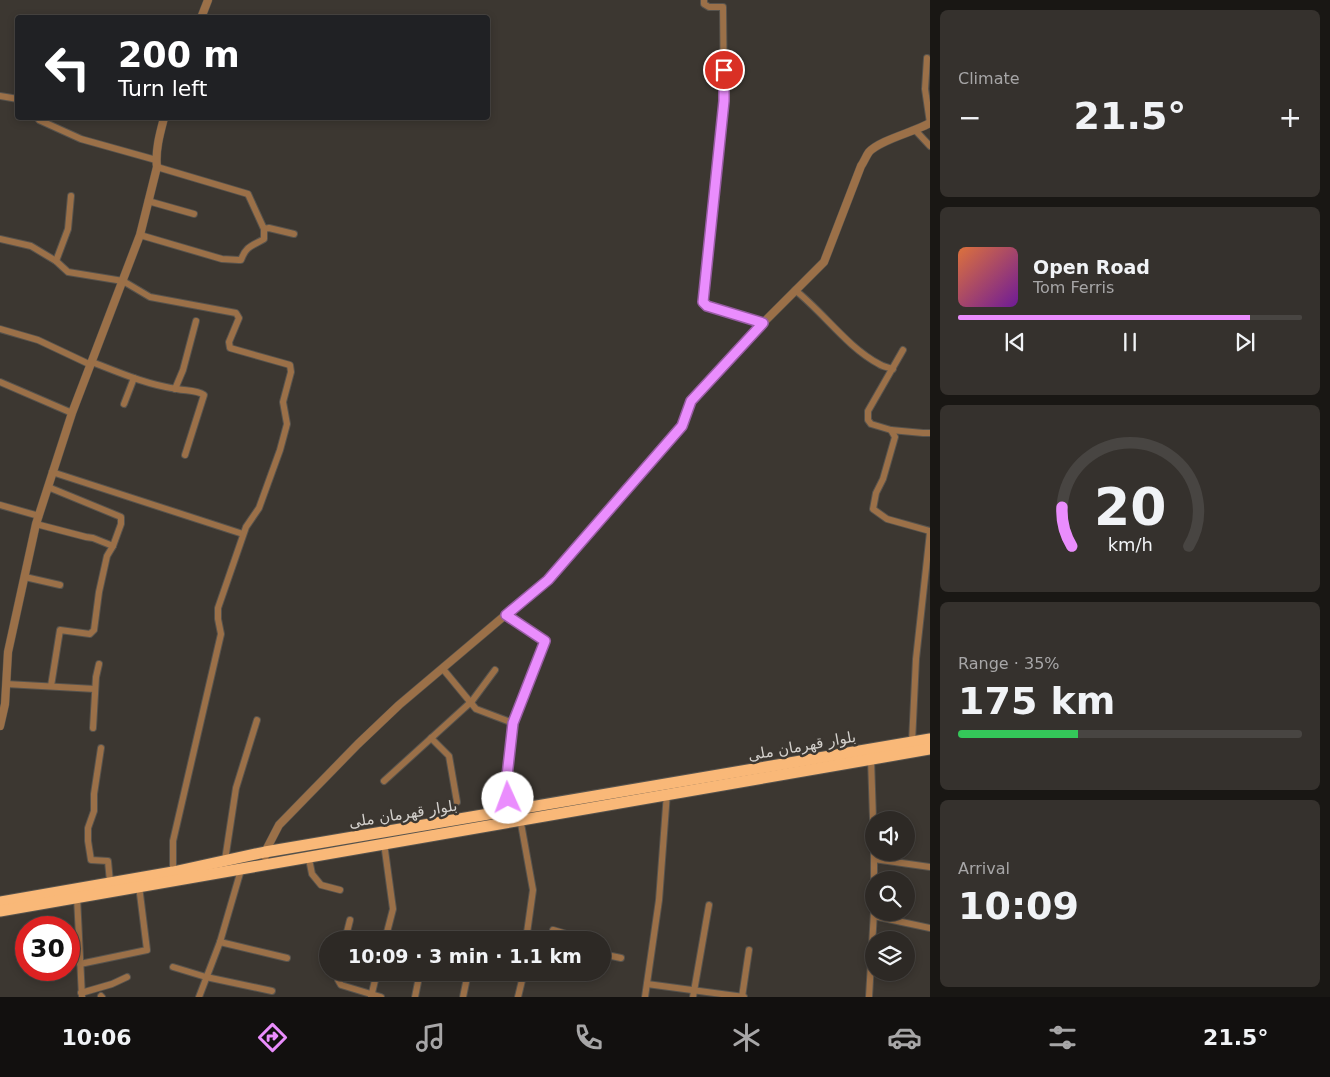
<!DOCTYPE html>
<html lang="en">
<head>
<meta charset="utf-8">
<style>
	:root { --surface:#2d2925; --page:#35312d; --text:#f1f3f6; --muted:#a7a6a7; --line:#484542; --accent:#ea8dfd }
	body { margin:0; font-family:"DejaVu Sans","Noto Naskh Arabic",sans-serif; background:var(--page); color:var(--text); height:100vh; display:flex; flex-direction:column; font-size:19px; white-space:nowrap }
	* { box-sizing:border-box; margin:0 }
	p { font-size:16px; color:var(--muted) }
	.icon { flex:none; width:28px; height:28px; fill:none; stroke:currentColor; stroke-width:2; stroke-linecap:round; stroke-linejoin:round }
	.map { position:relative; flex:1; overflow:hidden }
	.drawer { display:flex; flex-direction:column; gap:10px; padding:10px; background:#191714; width:400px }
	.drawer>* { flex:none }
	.top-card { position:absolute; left:15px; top:15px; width:475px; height:105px; border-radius:5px; box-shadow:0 2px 8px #0003,0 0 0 1px var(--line); background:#202124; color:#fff; overflow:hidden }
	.fabs { position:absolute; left:865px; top:811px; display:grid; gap:10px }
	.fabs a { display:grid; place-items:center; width:50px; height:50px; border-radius:50%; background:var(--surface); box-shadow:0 2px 8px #0003,0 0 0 1px var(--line); font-size:25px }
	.speed { position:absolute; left:15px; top:916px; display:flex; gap:10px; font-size:25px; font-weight:700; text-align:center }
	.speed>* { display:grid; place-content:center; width:65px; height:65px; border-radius:50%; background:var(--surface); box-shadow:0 2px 8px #0003,0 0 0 1px var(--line); line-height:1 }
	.speed .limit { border:8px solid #d22; background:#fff; color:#111 }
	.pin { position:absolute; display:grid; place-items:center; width:42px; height:42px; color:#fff; margin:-21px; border:2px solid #fff; border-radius:50%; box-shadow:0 1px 5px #0007 }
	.me { position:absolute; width:55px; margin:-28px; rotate:358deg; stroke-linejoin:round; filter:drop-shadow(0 0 4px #0008) }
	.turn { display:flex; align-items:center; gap:18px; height:105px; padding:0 20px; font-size:22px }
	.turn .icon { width:65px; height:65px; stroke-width:2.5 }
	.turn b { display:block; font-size:35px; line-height:42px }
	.big { font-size:38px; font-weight:700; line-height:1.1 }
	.drawer .tile { flex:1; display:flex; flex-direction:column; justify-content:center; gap:8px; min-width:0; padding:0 18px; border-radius:8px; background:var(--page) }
	.drawer .dial { align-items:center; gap:0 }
	.dial svg { height:130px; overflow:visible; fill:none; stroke:var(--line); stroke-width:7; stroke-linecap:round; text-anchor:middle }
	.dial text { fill:var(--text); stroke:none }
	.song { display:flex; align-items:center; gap:15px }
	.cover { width:60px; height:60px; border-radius:8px; background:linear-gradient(135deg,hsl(20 70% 55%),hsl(280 70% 35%)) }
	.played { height:5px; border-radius:2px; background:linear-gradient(90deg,var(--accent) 85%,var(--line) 85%) }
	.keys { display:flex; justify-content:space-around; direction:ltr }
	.heat { display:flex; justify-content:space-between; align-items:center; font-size:28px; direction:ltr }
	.charge { height:8px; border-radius:4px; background:linear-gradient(90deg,#34c759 35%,var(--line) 0) }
	.trip { position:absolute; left:319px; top:931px; width:292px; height:50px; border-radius:25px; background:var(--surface); box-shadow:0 2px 8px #0003,0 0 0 1px var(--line); font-weight:700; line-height:50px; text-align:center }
	.tabs { display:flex; height:80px; justify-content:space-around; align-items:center; background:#12100f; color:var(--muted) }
	.tabs .icon { width:35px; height:35px }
	.tabs .on { color:var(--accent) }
	.tabs b { font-size:22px; color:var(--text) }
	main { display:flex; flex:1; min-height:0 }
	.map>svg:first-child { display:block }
</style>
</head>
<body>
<main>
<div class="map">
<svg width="930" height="997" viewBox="0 0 930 997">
	<rect width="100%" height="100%" fill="#3c3731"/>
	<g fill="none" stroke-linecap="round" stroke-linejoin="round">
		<defs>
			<g id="minor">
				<polyline points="704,0 704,4 709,7 723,7 724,101 703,302 707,306 763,323"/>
				<polyline points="927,58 925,89 930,123"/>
				<polyline points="0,96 18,99"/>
				<polyline points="38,118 39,120 81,139 156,160"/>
				<polyline points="916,131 930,146"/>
				<polyline points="157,167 248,194 264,229 269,228 294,234"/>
				<polyline points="148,201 194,214"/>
				<path d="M140,235L222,259L239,260H241C246,246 252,246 264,239V229"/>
				<polyline points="0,239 31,246 56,261 68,272 123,281 150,297 236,313 239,318 229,342 230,348 290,365 291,372 283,402 287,424 280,450 259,508 246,527 218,608 218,619 221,634 173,841 173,874"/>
				<polyline points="56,261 68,229 71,196"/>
				<path d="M795,290C824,313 847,347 879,364C883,367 888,367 893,369"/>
				<polyline points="0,329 38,340 91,365"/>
				<polyline points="903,350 868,411 868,420 871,424 891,430 895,437 883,479 876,493 873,509 887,519 930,531"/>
				<path d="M92,362C120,373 148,385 177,389C186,391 197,390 204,395L185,455"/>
				<polyline points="0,382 72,413"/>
				<polyline points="175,389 183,370 196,321"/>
				<polyline points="124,404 134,378"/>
				<polyline points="891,430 923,433 930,433"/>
				<polyline points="52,472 243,534"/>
				<polyline points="48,487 121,517 121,524 113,546 107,556 99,592 94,630 90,634 60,630 51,686"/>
				<polyline points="0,505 39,516"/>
				<polyline points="36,524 86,537 93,538 113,546"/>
				<polyline points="25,577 60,585"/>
				<polyline points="506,615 545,641 513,723 506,785 511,811"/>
				<polyline points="443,669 476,709 513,723"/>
				<polyline points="6,684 95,689"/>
				<polyline points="93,728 96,677 99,664"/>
				<polyline points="431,738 449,756 457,802"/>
				<polyline points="912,742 916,659 930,532"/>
				<polyline points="101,748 94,794 94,811 88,828 88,841 91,860 108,861 110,882"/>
				<polyline points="871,759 874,848"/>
				<polyline points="384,781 472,701 495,670"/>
				<polyline points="520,818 533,890 526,940"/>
				<polyline points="384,843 393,909 385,940"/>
				<polyline points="874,852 874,880"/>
				<polyline points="309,859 312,874 321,885 340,890"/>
				<polyline points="874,859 930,867"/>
				<polyline points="225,860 236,788 257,720"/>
				<polyline points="77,897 82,997"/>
				<polyline points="874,916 930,928"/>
				<polyline points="553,930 587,940"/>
				<polyline points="345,940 350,920"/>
				<polyline points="220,942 287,958"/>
				<polyline points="602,954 621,958"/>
				<polyline points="80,964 147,950 139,886"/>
				<polyline points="173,967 206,977 272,991"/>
				<polyline points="338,972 338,980 341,985 381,997"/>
				<polyline points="647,984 744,997"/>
				<polyline points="81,993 112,984 127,977"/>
				<polyline points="101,996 102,997"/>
				<polyline points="199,997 220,942 241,870"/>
				<polyline points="371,997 377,972"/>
				<polyline points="415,997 420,972"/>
				<polyline points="463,997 468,973"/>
				<polyline points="518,997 524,972"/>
				<polyline points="645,997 659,900 667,793"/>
				<polyline points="693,997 709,905"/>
				<polyline points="742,997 749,950"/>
				<polyline points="869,997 874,912"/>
			</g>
			<g id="tertiary">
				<polyline points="201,18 208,0"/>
				<path d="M0,726L5,704L8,652L36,524L72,413L140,235L157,167C155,151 160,133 164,118"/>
				<path d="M265,856V852L279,825L358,744L399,705L548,579L682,426L691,401L763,323L824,262L861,166C864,162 866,156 869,152C880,140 914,132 930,123"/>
			</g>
			<g id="trunk">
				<polyline points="0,902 173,872 265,852 930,739"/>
				<polyline points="0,911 930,749"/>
			</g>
		</defs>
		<use href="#minor" stroke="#57534d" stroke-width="8"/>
		<use href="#tertiary" stroke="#57534d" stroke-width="9"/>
		<use href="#trunk" stroke="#57534d" stroke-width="13"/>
		<use href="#minor" stroke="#9b7048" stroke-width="6"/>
		<use href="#tertiary" stroke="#9b7048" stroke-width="8"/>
		<use href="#trunk" stroke="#f9b878" stroke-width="11"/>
	</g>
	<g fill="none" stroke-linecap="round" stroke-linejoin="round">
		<defs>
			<polyline id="route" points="508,798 506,785 513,723 545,641 506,615 548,580 682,426 691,401 763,323 707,306 703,302 724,101 724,70"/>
		</defs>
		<use href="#route" stroke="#985ca4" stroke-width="12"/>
		<use href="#route" stroke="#ea8dfd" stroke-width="9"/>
	</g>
	<g text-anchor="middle" stroke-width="5" stroke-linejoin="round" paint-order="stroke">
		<g font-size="15" fill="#d4d1cd" stroke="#3c3731">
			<text transform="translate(802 746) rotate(-10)" y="5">بلوار قهرمان ملی</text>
			<text transform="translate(403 814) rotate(-9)" y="5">بلوار قهرمان ملی</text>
		</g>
	</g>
</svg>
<div class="fabs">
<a><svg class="icon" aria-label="sound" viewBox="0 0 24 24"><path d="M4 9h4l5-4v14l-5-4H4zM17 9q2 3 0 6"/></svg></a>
<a><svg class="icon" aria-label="search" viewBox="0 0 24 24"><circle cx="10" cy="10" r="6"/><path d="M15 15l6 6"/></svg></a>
<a><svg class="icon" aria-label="layers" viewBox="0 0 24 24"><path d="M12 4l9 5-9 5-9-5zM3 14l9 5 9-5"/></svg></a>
</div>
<div class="speed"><div class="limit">30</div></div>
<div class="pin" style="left:724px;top:70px;background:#d93025"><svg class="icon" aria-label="arrive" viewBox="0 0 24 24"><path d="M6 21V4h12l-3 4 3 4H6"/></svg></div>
<svg class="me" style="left:508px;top:798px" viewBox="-20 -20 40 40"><circle r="19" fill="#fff"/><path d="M0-13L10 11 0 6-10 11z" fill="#ea8dfd"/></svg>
<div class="trip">10:09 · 3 min · 1.1 km</div>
<div class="top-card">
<div class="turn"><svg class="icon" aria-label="left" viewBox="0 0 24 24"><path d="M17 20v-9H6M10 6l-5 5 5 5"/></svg><div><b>200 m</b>Turn left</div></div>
</div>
</div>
<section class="drawer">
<div class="tile"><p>Climate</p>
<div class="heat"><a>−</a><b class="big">21.5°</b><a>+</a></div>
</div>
<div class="tile">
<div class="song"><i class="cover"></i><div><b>Open Road</b><p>Tom Ferris</p></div></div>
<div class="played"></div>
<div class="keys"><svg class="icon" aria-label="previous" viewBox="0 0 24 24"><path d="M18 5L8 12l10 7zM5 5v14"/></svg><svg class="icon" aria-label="pause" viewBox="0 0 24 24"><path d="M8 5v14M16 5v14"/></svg><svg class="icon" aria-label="next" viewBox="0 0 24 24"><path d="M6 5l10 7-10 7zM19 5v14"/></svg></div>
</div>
<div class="tile dial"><svg viewBox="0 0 100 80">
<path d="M14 69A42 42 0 1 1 86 69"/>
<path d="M14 69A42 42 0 0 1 8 45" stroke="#ea8dfd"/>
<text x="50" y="56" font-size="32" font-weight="700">20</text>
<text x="50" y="72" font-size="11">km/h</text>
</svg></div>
<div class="tile"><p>Range · 35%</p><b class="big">175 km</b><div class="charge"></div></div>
<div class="tile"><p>Arrival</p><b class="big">10:09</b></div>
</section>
</main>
<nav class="tabs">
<b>10:06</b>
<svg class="icon on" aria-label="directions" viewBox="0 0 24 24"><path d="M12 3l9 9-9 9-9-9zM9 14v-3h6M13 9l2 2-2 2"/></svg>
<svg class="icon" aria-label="music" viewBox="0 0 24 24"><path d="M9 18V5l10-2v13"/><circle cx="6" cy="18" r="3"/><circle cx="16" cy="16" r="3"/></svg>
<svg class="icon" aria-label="phone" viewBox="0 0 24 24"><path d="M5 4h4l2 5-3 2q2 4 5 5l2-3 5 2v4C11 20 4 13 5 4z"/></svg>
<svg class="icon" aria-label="climate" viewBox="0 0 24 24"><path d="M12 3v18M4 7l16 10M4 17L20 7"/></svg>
<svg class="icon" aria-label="car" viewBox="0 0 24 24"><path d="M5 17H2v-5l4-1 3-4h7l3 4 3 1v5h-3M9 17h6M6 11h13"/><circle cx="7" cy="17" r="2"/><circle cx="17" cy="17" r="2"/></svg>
<svg class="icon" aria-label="filters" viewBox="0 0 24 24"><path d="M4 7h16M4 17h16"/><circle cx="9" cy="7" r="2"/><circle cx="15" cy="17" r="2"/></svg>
<b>21.5°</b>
</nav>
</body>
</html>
